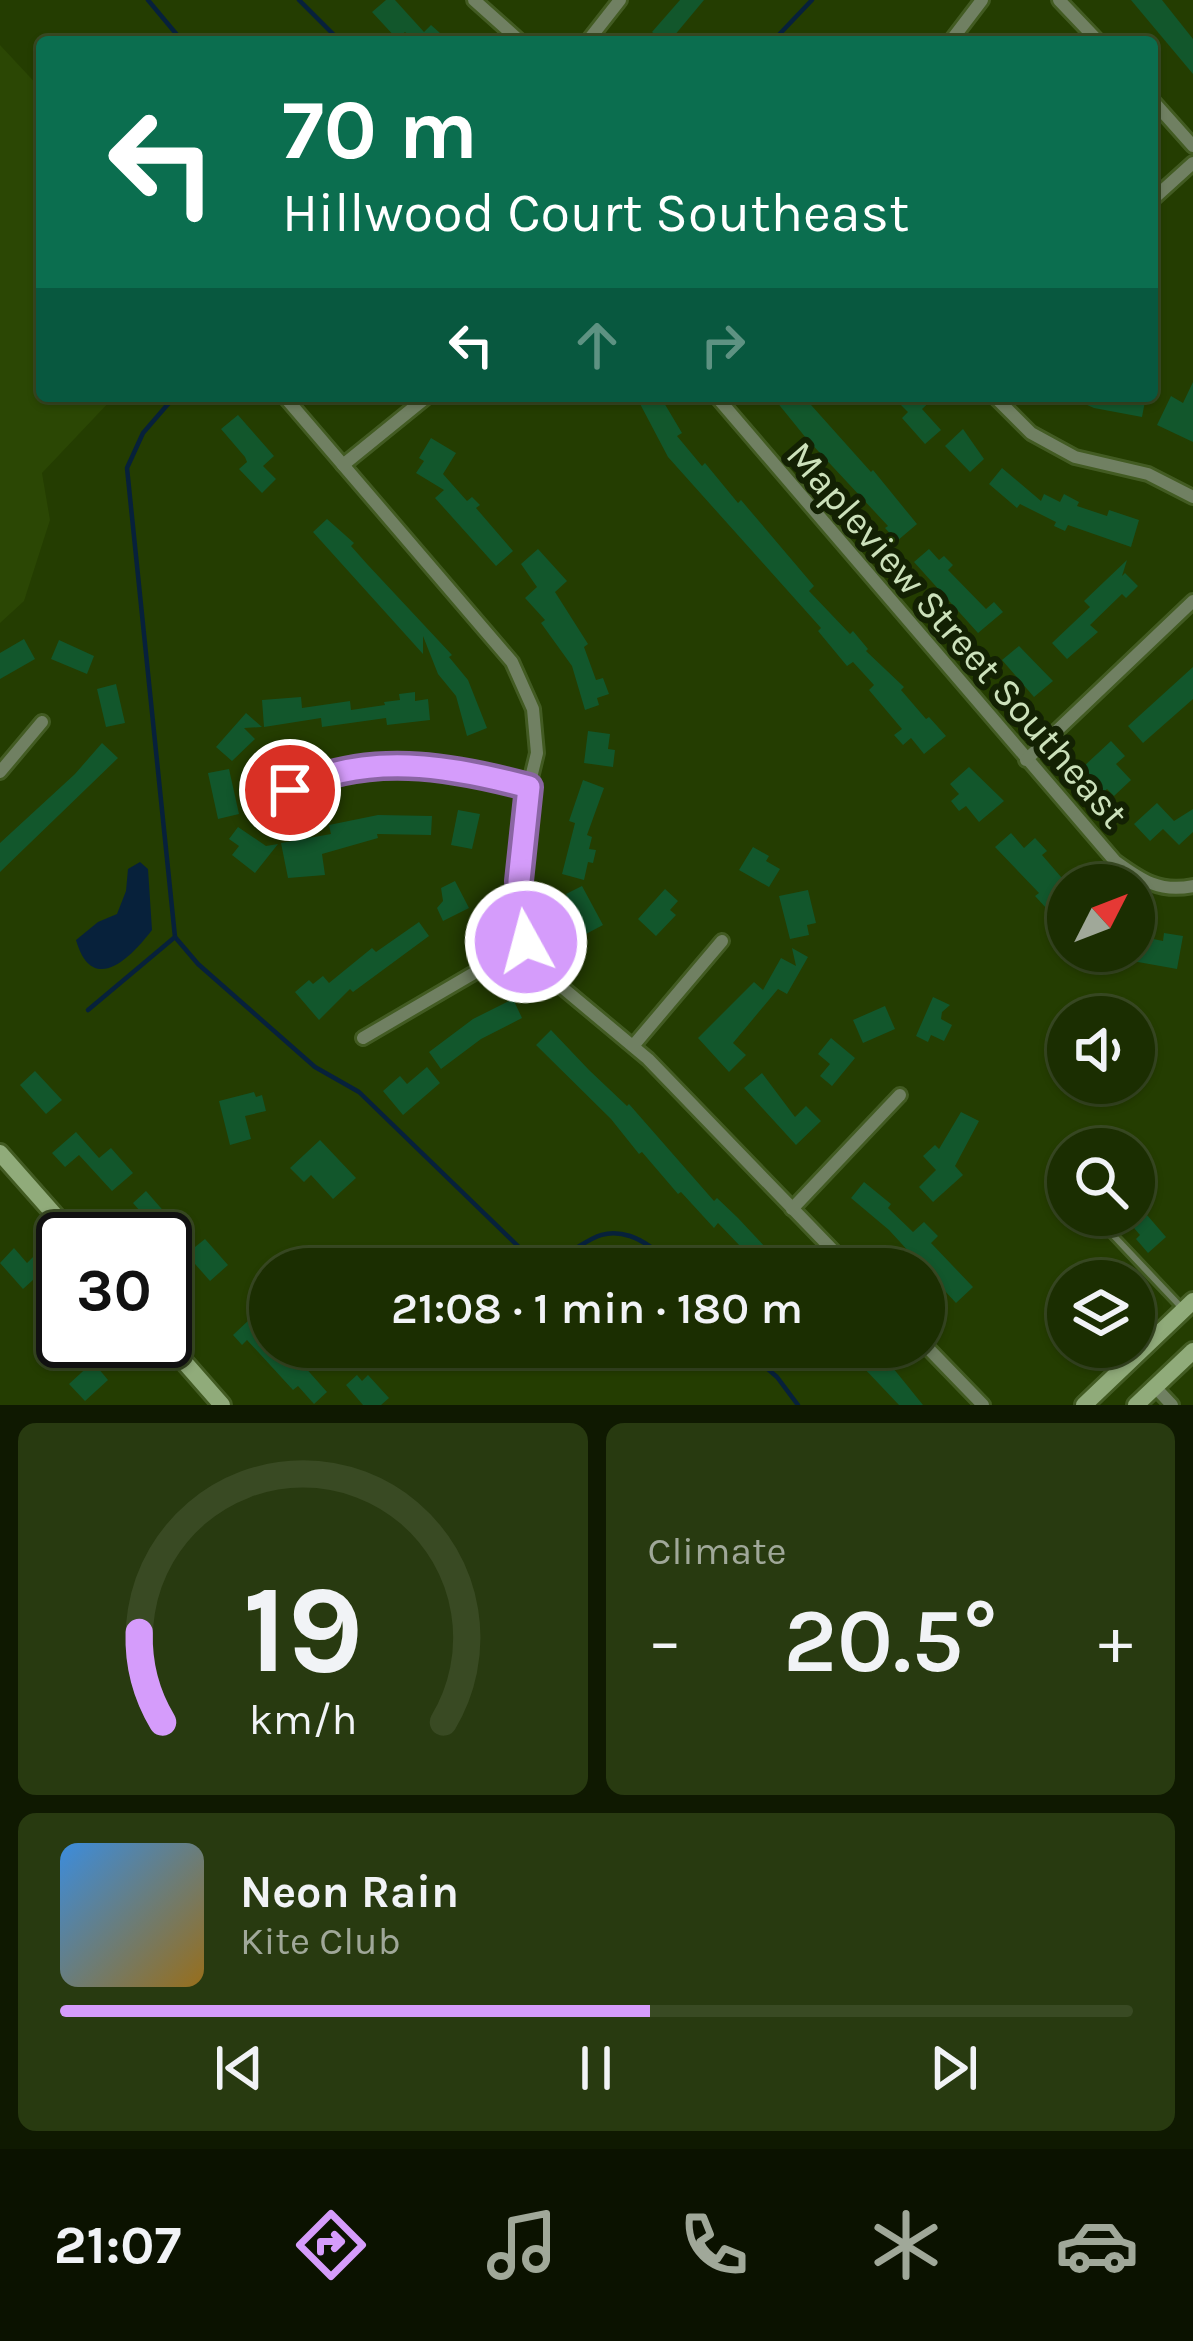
<!DOCTYPE html>
<html lang="en">
<head>
<meta charset="utf-8">
<style>
	:root { --surface:#1b2e01; --page:#283a10; --text:#f1f3f6; --muted:#a0a899; --line:#394a23; --accent:#d59cfb }
	body { margin:0; font-family:Karla,sans-serif; background:var(--page); color:var(--text); height:100vh; display:flex; flex-direction:column; font-size:45px; white-space:nowrap }
	* { box-sizing:border-box; margin:0 }
	p { font-size:39px; color:var(--muted) }
	.icon { flex:none; width:66px; height:66px; fill:none; stroke:currentColor; stroke-width:2; stroke-linecap:round; stroke-linejoin:round }
	.map { position:relative; height:1405px; overflow:hidden }
	.details { display:flex; flex-direction:column; gap:18px; padding:18px; background:#0f1901; flex:1 }
	.details>* { flex:none }
	.banner { position:absolute; left:36px; top:36px; width:1122px; height:366px; border-radius:12px; box-shadow:0 3px 9px #0004,0 0 0 3px var(--line); background:#0b6e4f; color:#fff; overflow:hidden }
	.needle { width:78px; rotate:48deg }
	.tools { position:absolute; left:1047px; top:864px; display:grid; gap:24px }
	.tools a { display:grid; place-items:center; width:108px; height:108px; border-radius:50%; background:var(--surface); box-shadow:0 3px 9px #0004,0 0 0 3px var(--line); font-size:60px }
	.speed { position:absolute; left:36px; top:1212px; display:flex; gap:24px; font-size:60px; font-weight:700; text-align:center }
	.speed>* { display:grid; place-content:center; width:156px; height:156px; border-radius:50%; background:var(--surface); box-shadow:0 3px 9px #0004,0 0 0 3px var(--line); line-height:1 }
	.speed .limit { border:6px solid #111; border-radius:18px; background:#fff; color:#111 }
	.pin { position:absolute; display:grid; place-items:center; width:102px; height:102px; color:#fff; margin:-51px; border:6px solid #fff; border-radius:50%; box-shadow:0 3px 12px #0007 }
	.me { position:absolute; width:132px; margin:-66px; rotate:353deg; stroke-linejoin:round; filter:drop-shadow(0 0 9px #0008) }
	.turn { display:flex; align-items:center; gap:42px; height:252px; padding:0 48px; font-size:54px }
	.turn .icon { width:156px; height:156px; stroke-width:2.5 }
	.turn b { display:block; font-size:84px; line-height:102px }
	.lanes { display:flex; align-items:center; height:114px; padding:0 48px; background:#0003; justify-content:center; gap:60px; direction:ltr }
	.lanes .off { opacity:.35 }
	.big { font-size:90px; font-weight:600; line-height:1.1 }
	.details .tile { flex:1; display:flex; flex-direction:column; justify-content:center; gap:18px; min-width:0; padding:0 42px; border-radius:18px; background:var(--page) }
	.details .dial { align-items:center; gap:0 }
	.dial svg { height:312px; overflow:visible; fill:none; stroke:var(--line); stroke-width:7; stroke-linecap:round; text-anchor:middle }
	.dial text { fill:var(--text); stroke:none }
	.song { display:flex; align-items:center; gap:36px }
	.cover { width:144px; height:144px; border-radius:18px; background:linear-gradient(135deg,hsl(210 70% 55%),hsl(40 70% 35%)) }
	.played { height:12px; border-radius:6px; background:linear-gradient(90deg,var(--accent) 55%,var(--line) 55%) }
	.keys { display:flex; justify-content:space-around; direction:ltr }
	.heat { display:flex; justify-content:space-between; align-items:center; font-size:66px; direction:ltr }
	.details .tiles { flex:1; display:grid; gap:18px; grid-template-columns:1fr 1fr }
	.tile:last-child { grid-column:span 2 }
	.trip { position:absolute; left:249px; top:1248px; width:696px; height:120px; border-radius:60px; background:var(--surface); box-shadow:0 3px 9px #0004,0 0 0 3px var(--line); font-weight:600; line-height:120px; text-align:center }
	.menu { display:flex; height:192px; justify-content:space-around; align-items:center; background:#0b1200; color:var(--muted) }
	.menu .icon { width:84px; height:84px }
	.menu .current { color:var(--accent) }
	.menu b { font-size:54px; color:var(--text) }
	.map>svg:first-child { display:block }
</style>
</head>
<body>
<div class="map">
<svg width="1193" height="1405" viewBox="0 0 1193 1405">
	<rect width="100%" height="100%" fill="#243d01"/>
	<polygon fill="#2b4704" points="0,45 42,90 42,396 112,399 42,473 50,520 24,601 0,623"/>
	<path fill="#07213b" d="M140,862L148,869L152,930C130,959 92,996 76,940L98,922L117,914L126,891L128,869Z"/>
	<g fill="none" stroke-linecap="round" stroke-linejoin="round">
		<g stroke="#07213b" stroke-width="4.5">
			<polyline points="148,0 183,42"/>
			<polyline points="299,0 341,42"/>
			<polyline points="772,42 812,0"/>
			<path d="M175,396L143,433L127,468L175,937L198,964L315,1067L359,1092L523,1251C574,1277 582,1220 630,1236C648,1242 663,1257 678,1269"/>
			<polyline points="88,1010 175,937"/>
			<polyline points="742,1347 777,1377 798,1405"/>
		</g>
	</g>
	<g fill="#12572c">
		<polygon points="386,0 395,0 424,32 431,25 450,42 416,42 405,32 397,39 372,12"/>
		<polygon points="680,0 704,0 669,42 664,42 652,32"/>
		<polygon points="1131,0 1162,0 1193,39 1193,74"/>
		<polygon points="1193,382 1193,442 1157,425 1171,396 1183,403"/>
		<polygon points="645,396 660,396 682,433 677,436 702,466 705,463 738,503 741,500 814,586 809,591 850,634 853,631 868,649 866,651 904,687 901,690 926,719 929,717 946,736 924,754 911,738 903,745 894,735 902,729 869,690 874,685 853,662 847,666 818,631 821,628 668,457 638,400"/>
		<polygon points="772,396 803,396 871,472 873,470 917,524 897,541 885,528 888,526 806,438"/>
		<polygon points="911,396 936,396 922,409 941,430 925,444 902,418 908,412 901,405"/>
		<polygon points="1067,396 1146,396 1142,417 1094,408"/>
		<polygon points="238,415 274,456 263,466 276,479 262,493 239,469 247,462 245,457 221,429"/>
		<polygon points="963,429 984,459 970,472 945,446"/>
		<polygon points="431,438 456,453 443,474 467,501 472,497 480,505 476,508 513,551 496,566 435,498 444,490 416,473 424,461 419,458"/>
		<polygon points="1002,468 1041,501 1044,494 1060,502 1064,494 1079,502 1077,506 1107,516 1109,510 1139,520 1131,547 1068,525 1065,531 1054,526 1056,522 1020,504 1017,508 989,484"/>
		<polygon points="327,519 354,543 351,546 367,564 452,655 449,657 468,680 487,728 467,736 456,696 438,674 423,636 423,654 313,532"/>
		<polygon points="538,549 567,581 555,592 588,644 584,647 596,680 603,678 609,694 597,698 599,705 585,710 572,666 541,623 545,620 525,598 537,587 521,564"/>
		<polygon points="929,549 939,560 944,556 953,565 948,570 986,609 994,602 1003,612 978,633 914,562"/>
		<polygon points="1127,560 1122,576 1125,573 1138,586 1126,598 1122,594 1090,625 1098,632 1067,659 1052,643 1090,607 1084,601"/>
		<polygon points="24,639 35,659 0,679 0,653"/>
		<polygon points="59,640 94,656 87,674 51,659"/>
		<polygon points="1019,646 1053,681 1034,697 1002,660"/>
		<polygon points="1193,667 1193,699 1143,743 1128,726"/>
		<polygon points="116,684 125,723 106,727 97,689"/>
		<polygon points="415,692 415,701 428,699 430,720 387,725 386,718 322,727 321,718 264,727 262,700 301,697 302,708 350,701 351,710 385,705 384,702 400,700 399,694"/>
		<polygon points="246,713 262,727 244,728 255,739 232,761 216,747"/>
		<polygon points="588,731 610,734 608,749 615,750 613,767 584,763"/>
		<polygon points="1111,741 1125,756 1116,764 1131,780 1114,796 1107,789 1104,792 1082,768"/>
		<polygon points="102,743 118,758 0,872 0,843 75,774"/>
		<polygon points="969,767 1004,801 979,822 966,806 959,811 951,801 959,794 950,784"/>
		<polygon points="229,769 239,814 218,819 208,773"/>
		<polygon points="583,780 604,788 587,835 592,837 589,849 596,850 593,863 588,862 584,880 562,874 575,823 569,821"/>
		<polygon points="1157,803 1174,821 1193,809 1193,832 1179,845 1163,829 1150,841 1134,824"/>
		<polygon points="458,810 480,814 472,849 451,845"/>
		<polygon points="378,815 432,816 431,835 377,834 378,838 322,854 325,875 288,878 281,843 331,834 329,825"/>
		<polygon points="238,827 266,846 278,844 255,873 232,855 239,846 229,839"/>
		<polygon points="1011,833 1024,848 1035,838 1047,851 1042,855 1068,885 1068,907 1059,915 1051,906 1047,909 1035,896 1039,893 995,847"/>
		<polygon points="753,847 769,856 766,861 780,869 769,887 739,870"/>
		<polygon points="455,881 469,908 443,921 437,908 443,901 441,888"/>
		<polygon points="582,886 603,925 586,934 566,894"/>
		<polygon points="665,889 678,901 670,910 676,915 656,936 638,919"/>
		<polygon points="808,890 816,923 807,925 809,935 790,939 779,896"/>
		<polygon points="419,922 429,936 353,992 350,989 319,1020 295,992 309,980 313,984 323,976 329,983 372,948 376,952"/>
		<polygon points="1164,933 1183,936 1177,969 1110,957 1111,951 1134,951 1134,935 1163,941"/>
		<polygon points="792,948 808,957 787,994 778,989 733,1043 746,1055 729,1072 698,1038 754,982 763,990 781,958 796,966"/>
		<polygon points="933,997 950,1005 942,1012 941,1019 952,1025 944,1041 931,1035 928,1042 916,1036"/>
		<polygon points="513,999 522,1018 481,1039 441,1069 429,1052 473,1019"/>
		<polygon points="885,1006 895,1029 863,1043 853,1020"/>
		<polygon points="551,1030 589,1070 627,1106 629,1104 714,1201 717,1198 738,1218 786,1269 762,1269 718,1223 714,1228 681,1192 678,1194 642,1152 639,1154 611,1119 536,1045"/>
		<polygon points="831,1038 855,1058 832,1086 820,1076 830,1064 818,1054"/>
		<polygon points="427,1067 440,1083 403,1115 383,1091 400,1076 407,1084"/>
		<polygon points="35,1071 62,1100 46,1114 20,1085"/>
		<polygon points="762,1073 795,1117 806,1106 821,1121 796,1145 744,1088"/>
		<polygon points="254,1092 256,1097 262,1095 266,1111 245,1116 251,1139 230,1145 219,1101"/>
		<polygon points="961,1112 979,1121 955,1166 963,1175 933,1202 919,1187 936,1170 923,1156 935,1145 939,1149"/>
		<polygon points="76,1132 99,1158 111,1148 133,1173 112,1191 79,1155 65,1167 52,1153"/>
		<polygon points="320,1140 356,1178 333,1199 311,1175 304,1182 290,1168"/>
		<polygon points="864,1182 891,1204 888,1208 913,1232 924,1222 938,1236 931,1243 973,1287 956,1303 889,1230 851,1198"/>
		<polygon points="146,1191 195,1247 205,1239 228,1265 210,1281 174,1240 167,1242 133,1203"/>
		<polygon points="1134,1200 1166,1237 1148,1253 1136,1239 1140,1235 1123,1215 1134,1215"/>
		<polygon points="14,1248 27,1263 34,1256 45,1269 23,1289 0,1263"/>
		<polygon points="270,1313 270,1347 287,1347 327,1392 314,1404 298,1386 293,1390 247,1340 242,1345 233,1335 250,1319 254,1322"/>
		<polygon points="844,1347 876,1347 923,1405 899,1405"/>
		<polygon points="93,1362 108,1380 85,1401 69,1384"/>
		<polygon points="357,1375 362,1381 368,1375 389,1398 381,1405 363,1405 346,1385"/>
	</g>
	<g fill="none" stroke-linecap="round" stroke-linejoin="round">
		<defs>
			<polyline id="lane" points="1112,1234 1181,1307"/>
			<g id="street">
				<polyline points="474,0 521,42"/>
				<polyline points="1059,0 1099,42"/>
				<polyline points="587,42 620,0"/>
				<polyline points="950,42 982,0"/>
				<polyline points="1152,100 1193,146"/>
				<polyline points="1152,200 1193,163"/>
				<polyline points="284,396 512,662 533,709 537,753 529,786 519,881 527,942 563,988 648,1059 851,1269"/>
				<path d="M716,396L1115,861C1141,880 1160,893 1193,886"/>
				<polyline points="994,396 1031,433 1075,457 1148,474 1193,497"/>
				<polyline points="343,465 428,396"/>
				<polyline points="1026,760 1193,601"/>
				<polyline points="0,772 42,722"/>
				<path d="M290,790C366,751 451,766 529,786"/>
				<polyline points="363,1038 527,942"/>
				<polyline points="633,1046 722,941"/>
				<polyline points="792,1209 900,1095"/>
				<polyline points="924,1344 983,1405"/>
				<polyline points="1155,1387 1172,1405"/>
			</g>
			<g id="secondary">
				<polyline points="0,1153 76,1239"/>
				<polyline points="165,1340 222,1405"/>
				<polyline points="1084,1405 1193,1301"/>
				<polyline points="1136,1405 1193,1351"/>
			</g>
		</defs>
		<use href="#lane" stroke="#425b22" stroke-width="12"/>
		<use href="#street" stroke="#425b22" stroke-width="18"/>
		<use href="#secondary" stroke="#425b22" stroke-width="22"/>
		<use href="#lane" stroke="#708062" stroke-width="6"/>
		<use href="#street" stroke="#708062" stroke-width="12"/>
		<use href="#secondary" stroke="#90ab7a" stroke-width="16"/>
	</g>
	<g fill="none" stroke-linecap="round" stroke-linejoin="round">
		<defs>
			<path id="route" d="M290,790C366,751 451,766 529,787L519,881L526,942"/>
		</defs>
		<use href="#route" stroke="#8a65a3" stroke-width="30"/>
		<use href="#route" stroke="#d59cfb" stroke-width="21"/>
	</g>
	<g text-anchor="middle" stroke-width="12" stroke-linejoin="round" paint-order="stroke">
		<g font-size="39" fill="#cce1bb" stroke="#132103">
			<text transform="translate(958 634) rotate(49)" y="14">Mapleview Street Southeast</text>
		</g>
	</g>
</svg>
<div class="tools">
<a><svg class="needle" viewBox="-14 -14 28 28"><path d="M0-13l5 13h-10z" fill="#e53935"/><path d="M0 13l5-13h-10z" fill="#a0a899"/></svg></a>
<a><svg class="icon" aria-label="sound" viewBox="0 0 24 24"><path d="M4 9h4l5-4v14l-5-4H4zM17 9q2 3 0 6"/></svg></a>
<a><svg class="icon" aria-label="search" viewBox="0 0 24 24"><circle cx="10" cy="10" r="6"/><path d="M15 15l6 6"/></svg></a>
<a><svg class="icon" aria-label="layers" viewBox="0 0 24 24"><path d="M12 4l9 5-9 5-9-5zM3 14l9 5 9-5"/></svg></a>
</div>
<div class="speed"><div class="limit">30</div></div>
<div class="pin" style="left:290px;top:790px;background:#d93025"><svg class="icon" aria-label="arrive" viewBox="0 0 24 24"><path d="M6 21V4h12l-3 4 3 4H6"/></svg></div>
<svg class="me" style="left:526px;top:942px" viewBox="-20 -20 40 40"><circle r="17" fill="#d59cfb" stroke="#fff" stroke-width="3"/><path d="M0-11L8 9 0 5-8 9z" fill="#fff"/></svg>
<div class="trip">21:08 · 1 min · 180 m</div>
<div class="banner">
<div class="turn"><svg class="icon" aria-label="left" viewBox="0 0 24 24"><path d="M17 20v-9H6M10 6l-5 5 5 5"/></svg><div><b>70 m</b>Hillwood Court Southeast</div></div>
<div class="lanes"><svg class="icon" aria-label="left" viewBox="0 0 24 24"><path d="M17 20v-9H6M10 6l-5 5 5 5"/></svg><svg class="icon off" aria-label="ahead" viewBox="0 0 24 24"><path d="M12 20V5M6 11l6-6 6 6"/></svg><svg class="icon off" aria-label="right" viewBox="0 0 24 24"><path d="M7 20v-9h11M14 6l5 5-5 5"/></svg></div>
</div>
</div>
<section class="details">
<div class="tiles">
<div class="tile dial"><svg viewBox="0 0 100 80">
<path d="M14 69A42 42 0 1 1 86 69"/>
<path d="M14 69A42 42 0 0 1 8 46" stroke="#d59cfb"/>
<text x="50" y="56" font-size="32" font-weight="700">19</text>
<text x="50" y="72" font-size="11">km/h</text>
</svg></div>
<div class="tile"><p>Climate</p>
<div class="heat"><a>−</a><b class="big">20.5°</b><a>+</a></div>
</div>
<div class="tile">
<div class="song"><i class="cover"></i><div><b>Neon Rain</b><p>Kite Club</p></div></div>
<div class="played"></div>
<div class="keys"><svg class="icon" aria-label="previous" viewBox="0 0 24 24"><path d="M18 5L8 12l10 7zM5 5v14"/></svg><svg class="icon" aria-label="pause" viewBox="0 0 24 24"><path d="M8 5v14M16 5v14"/></svg><svg class="icon" aria-label="next" viewBox="0 0 24 24"><path d="M6 5l10 7-10 7zM19 5v14"/></svg></div>
</div>
</div>
</section>
<nav class="menu">
<b>21:07</b>
<svg class="icon current" aria-label="directions" viewBox="0 0 24 24"><path d="M12 3l9 9-9 9-9-9zM9 14v-3h6M13 9l2 2-2 2"/></svg>
<svg class="icon" aria-label="music" viewBox="0 0 24 24"><path d="M9 18V5l10-2v13"/><circle cx="6" cy="18" r="3"/><circle cx="16" cy="16" r="3"/></svg>
<svg class="icon" aria-label="phone" viewBox="0 0 24 24"><path d="M5 4h4l2 5-3 2q2 4 5 5l2-3 5 2v4C11 20 4 13 5 4z"/></svg>
<svg class="icon" aria-label="climate" viewBox="0 0 24 24"><path d="M12 3v18M4 7l16 10M4 17L20 7"/></svg>
<svg class="icon" aria-label="car" viewBox="0 0 24 24"><path d="M5 17H2v-5l4-1 3-4h7l3 4 3 1v5h-3M9 17h6M6 11h13"/><circle cx="7" cy="17" r="2"/><circle cx="17" cy="17" r="2"/></svg>
</nav>
</body>
</html>
